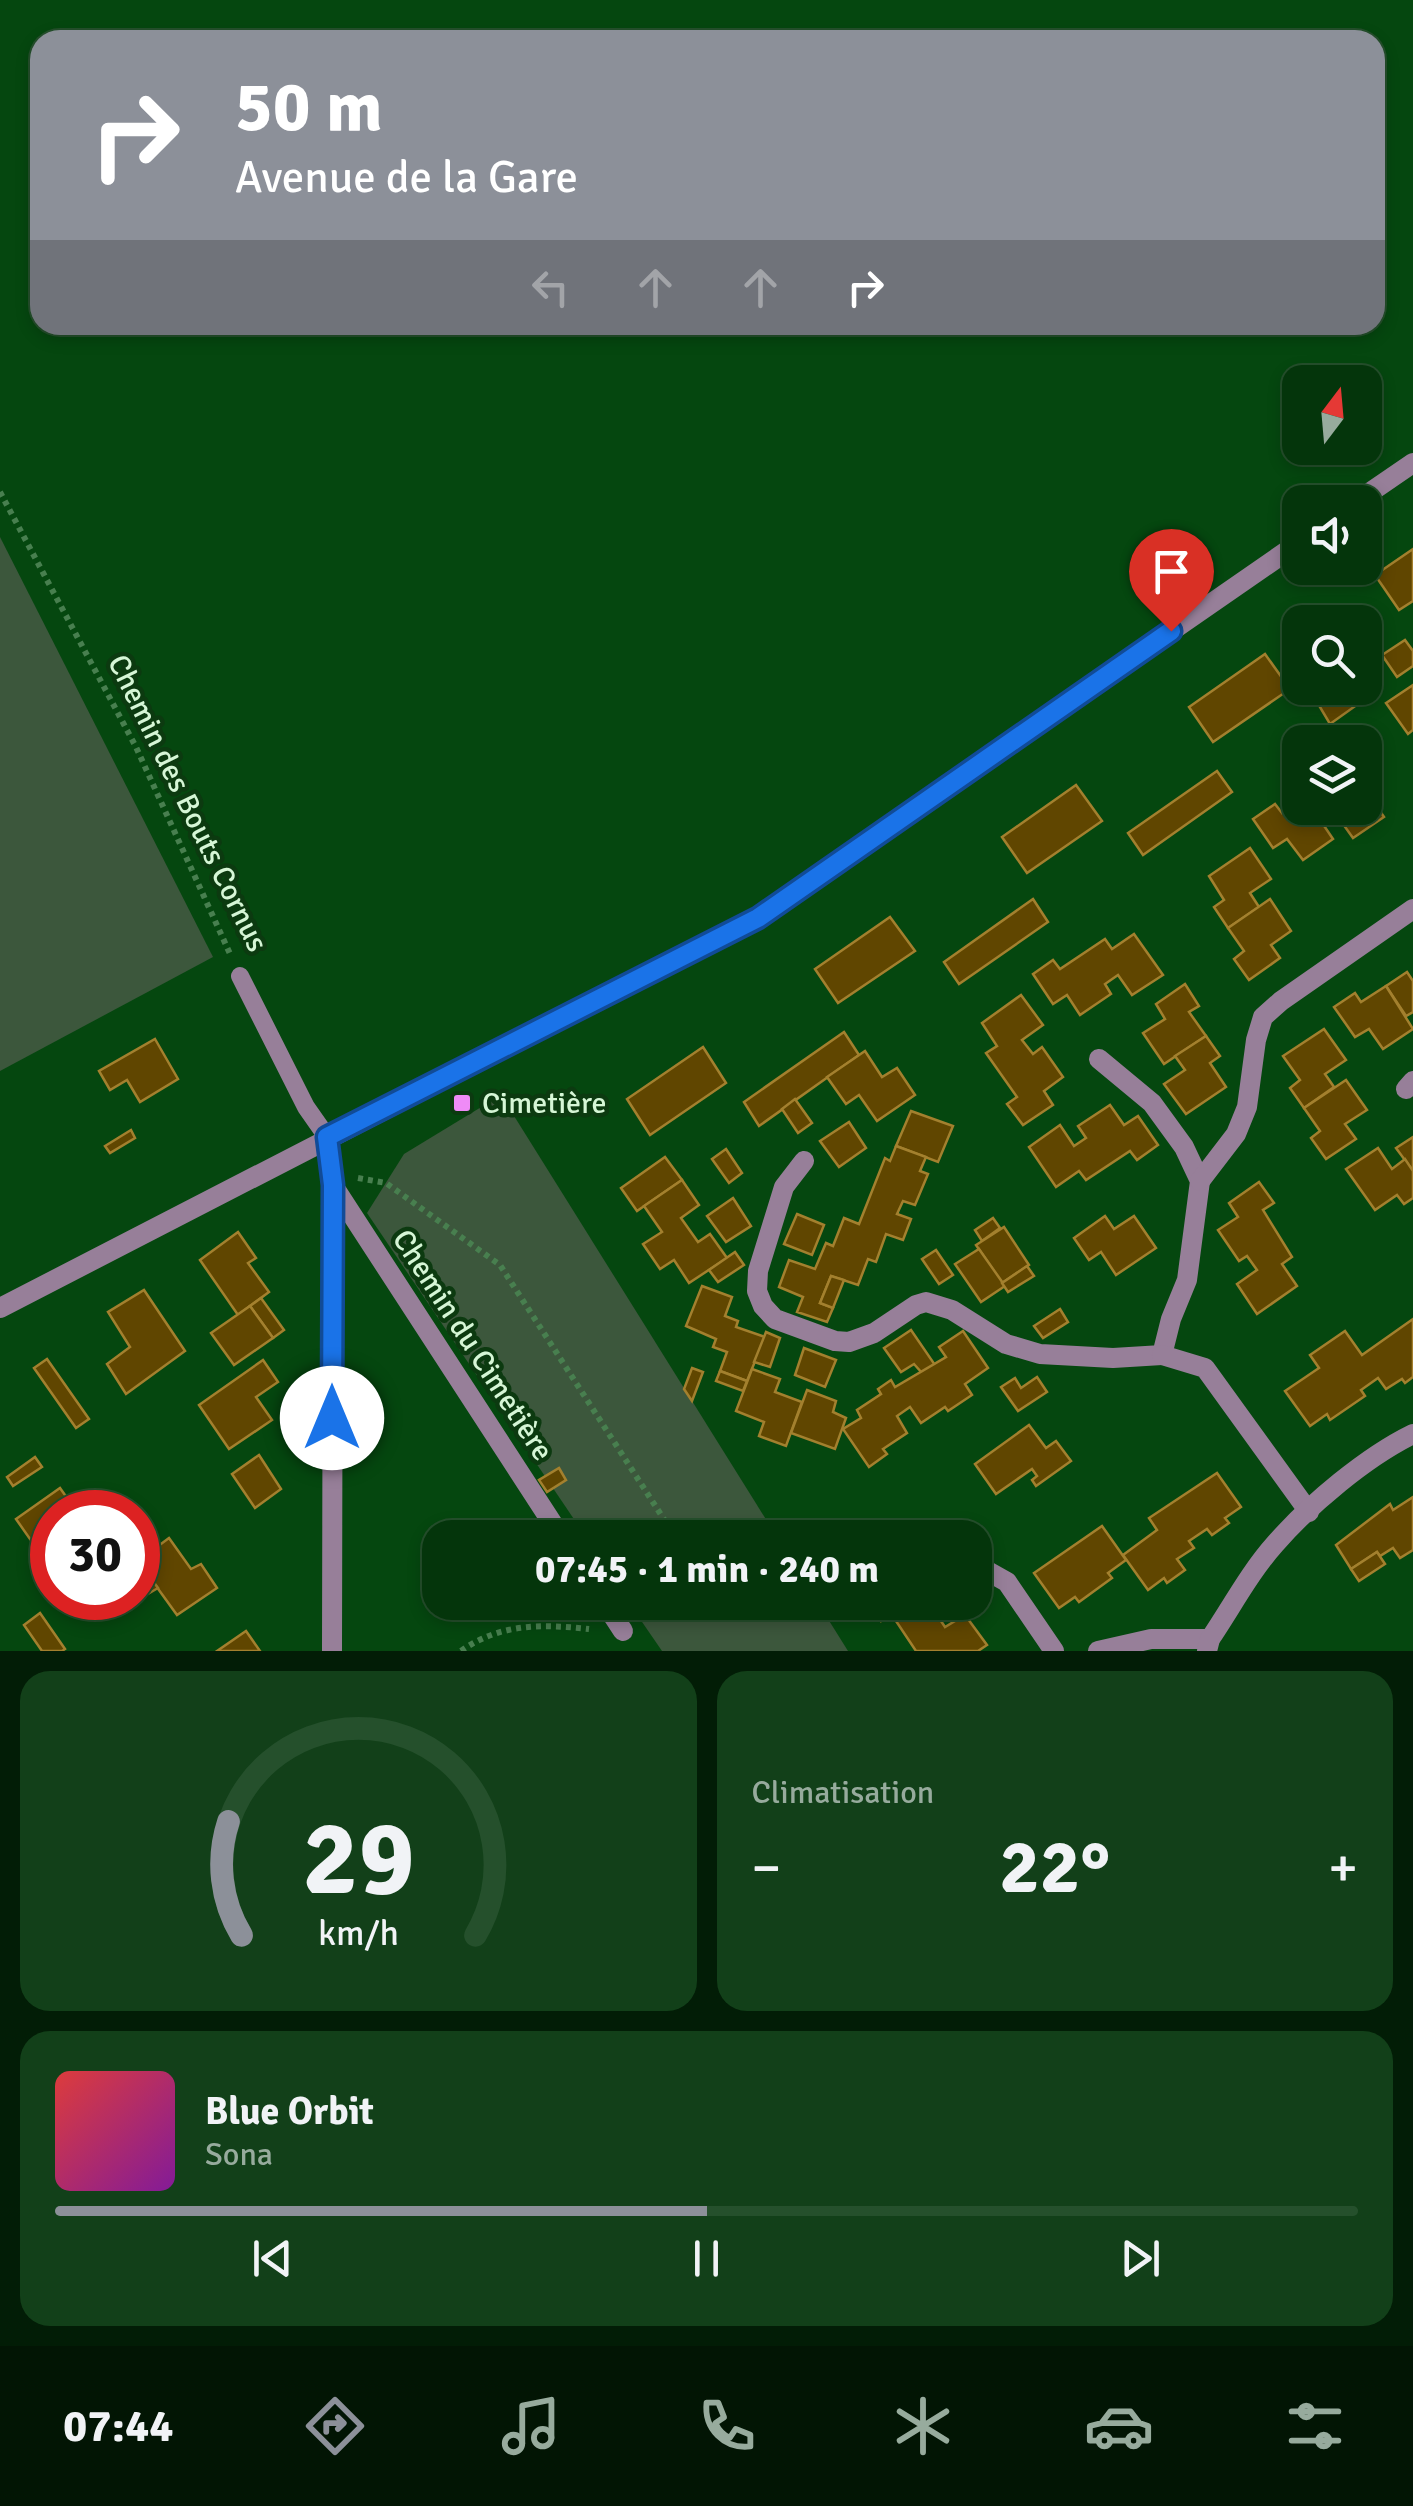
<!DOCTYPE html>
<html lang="fr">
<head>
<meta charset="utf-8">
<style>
	:root { --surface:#04350b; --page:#124019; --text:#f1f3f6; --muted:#97ab9d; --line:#25502c; --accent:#8c9099 }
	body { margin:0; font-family:Signika,sans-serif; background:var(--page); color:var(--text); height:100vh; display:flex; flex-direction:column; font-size:38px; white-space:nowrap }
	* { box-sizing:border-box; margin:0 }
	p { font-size:32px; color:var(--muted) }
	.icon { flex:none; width:55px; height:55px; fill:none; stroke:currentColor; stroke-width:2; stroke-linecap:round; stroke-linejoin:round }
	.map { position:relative; height:1651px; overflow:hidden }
	.drawer { display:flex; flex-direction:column; gap:20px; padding:20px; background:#021d06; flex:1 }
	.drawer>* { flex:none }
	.top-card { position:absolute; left:30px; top:30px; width:1355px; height:305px; border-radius:30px; box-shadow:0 5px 15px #0003,0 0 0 2px var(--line); background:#8c9099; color:#fff; overflow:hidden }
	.needle { width:65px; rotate:16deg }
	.controls { position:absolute; left:1282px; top:365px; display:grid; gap:20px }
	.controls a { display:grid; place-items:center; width:100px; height:100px; border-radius:20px; background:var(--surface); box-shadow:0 5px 15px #0003,0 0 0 2px var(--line); font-size:50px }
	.speed { position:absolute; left:30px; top:1490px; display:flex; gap:20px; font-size:50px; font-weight:700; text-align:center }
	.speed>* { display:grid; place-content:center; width:130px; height:130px; border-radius:50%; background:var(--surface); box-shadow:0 5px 15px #0003,0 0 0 2px var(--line); line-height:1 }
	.speed .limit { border:15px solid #d22; background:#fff; color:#111 }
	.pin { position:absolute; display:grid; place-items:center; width:85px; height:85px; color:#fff; margin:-102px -42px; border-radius:50% 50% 50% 0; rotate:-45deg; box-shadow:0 0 10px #0007 }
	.pin .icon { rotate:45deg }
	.me { position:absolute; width:110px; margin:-55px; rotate:0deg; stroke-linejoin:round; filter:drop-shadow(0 0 8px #0008) }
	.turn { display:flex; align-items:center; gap:35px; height:210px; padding:0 40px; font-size:45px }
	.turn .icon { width:130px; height:130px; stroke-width:2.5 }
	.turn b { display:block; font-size:70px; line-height:85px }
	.lanes { display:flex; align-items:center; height:95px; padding:0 40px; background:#0003; justify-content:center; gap:50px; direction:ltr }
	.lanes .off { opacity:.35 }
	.big { font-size:75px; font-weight:800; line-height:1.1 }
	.drawer .card { flex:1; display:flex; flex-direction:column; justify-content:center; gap:15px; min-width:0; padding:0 35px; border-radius:30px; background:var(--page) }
	.drawer .dial { align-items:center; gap:0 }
	.dial svg { height:260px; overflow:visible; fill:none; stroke:var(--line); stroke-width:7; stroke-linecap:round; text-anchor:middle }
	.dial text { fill:var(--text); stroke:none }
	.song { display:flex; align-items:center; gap:30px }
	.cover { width:120px; height:120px; border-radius:15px; background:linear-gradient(135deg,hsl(0 70% 55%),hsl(290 70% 35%)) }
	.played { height:10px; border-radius:5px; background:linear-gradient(90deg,var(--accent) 50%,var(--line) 50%) }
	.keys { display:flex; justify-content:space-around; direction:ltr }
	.heat { display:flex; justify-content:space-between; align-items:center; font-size:55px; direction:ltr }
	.drawer .tiles { flex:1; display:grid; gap:20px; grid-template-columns:1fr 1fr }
	.card:last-child { grid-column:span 2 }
	.trip { position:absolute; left:422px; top:1520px; width:570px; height:100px; border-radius:30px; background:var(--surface); box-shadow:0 5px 15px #0003,0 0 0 2px var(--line); font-weight:800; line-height:100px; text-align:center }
	.tab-bar { display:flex; height:160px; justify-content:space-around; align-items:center; background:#021504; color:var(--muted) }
	.tab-bar .icon { width:70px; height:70px }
	.tab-bar .on { color:var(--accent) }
	.tab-bar b { font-size:45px; color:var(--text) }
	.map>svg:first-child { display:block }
</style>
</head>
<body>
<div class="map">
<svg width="1413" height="1651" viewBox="0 0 1413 1651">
	<rect width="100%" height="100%" fill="#05470f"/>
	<g fill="#3c573c">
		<polygon points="0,537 213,957 0,1071"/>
		<polygon points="501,1095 777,1537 586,1537 367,1213 404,1154"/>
		<polygon points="629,1603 818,1603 848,1651 662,1651"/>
	</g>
	<g fill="#604600" stroke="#a3802e" stroke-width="2.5">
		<polygon points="1413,549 1413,601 1399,610 1375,575"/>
		<polygon points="1405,640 1413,651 1413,666 1397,677 1382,655"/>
		<polygon points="1265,654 1290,689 1213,742 1189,707"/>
		<polygon points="1365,677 1375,692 1330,724 1317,702 1337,688 1365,688"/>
		<polygon points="1413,685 1413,730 1408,734 1386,703"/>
		<polygon points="1217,771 1232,792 1143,855 1128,833"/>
		<polygon points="1076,785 1102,821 1027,873 1002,837"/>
		<polygon points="1365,789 1384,817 1353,838 1338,817 1325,826 1312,808 1365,808"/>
		<polygon points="1300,800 1300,808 1312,808 1333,839 1303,860 1287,839 1273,848 1253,819 1275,804 1282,813"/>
		<polygon points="1250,848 1271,879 1250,893 1259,907 1228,928 1214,907 1224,900 1209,876"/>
		<polygon points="1033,899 1048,922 959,984 944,962"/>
		<polygon points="1270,899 1291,931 1271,945 1280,958 1249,980 1234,959 1244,951 1228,928"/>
		<polygon points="890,917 915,951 838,1003 815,969"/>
		<polygon points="1134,934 1163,975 1132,995 1118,975 1105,984 1111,994 1080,1015 1067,995 1053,1004 1033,974 1053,960 1060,969 1105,939 1112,949"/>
		<polygon points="1407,972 1413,981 1413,1012 1406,1016 1386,986"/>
		<polygon points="1185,984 1199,1006 1189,1012 1206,1036 1164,1064 1143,1033 1165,1019 1156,1004"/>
		<polygon points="1386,986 1413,1029 1383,1049 1369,1029 1355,1037 1334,1007 1355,993 1361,1002"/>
		<polygon points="1021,995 1043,1025 1022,1040 1033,1054 1042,1047 1063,1077 1044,1091 1053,1105 1023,1125 1007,1104 1017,1097 986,1053 997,1046 982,1023"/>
		<polygon points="1324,1029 1346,1060 1325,1074 1334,1087 1304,1108 1290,1088 1300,1080 1283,1056"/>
		<polygon points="844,1032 859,1055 759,1126 744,1102"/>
		<polygon points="1206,1036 1220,1056 1210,1063 1226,1087 1186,1114 1164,1084 1185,1070 1175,1056"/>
		<polygon points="155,1039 178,1079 140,1102 127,1080 110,1090 99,1071"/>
		<polygon points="703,1047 726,1083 650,1135 627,1099"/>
		<polygon points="865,1051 882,1077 897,1068 915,1095 877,1121 859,1095 846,1104 827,1077"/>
		<polygon points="1346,1080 1367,1110 1345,1124 1356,1139 1326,1159 1311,1138 1320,1131 1304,1108"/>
		<polygon points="795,1099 812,1123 798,1133 782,1109"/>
		<polygon points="1110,1105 1124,1125 1138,1116 1158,1145 1137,1160 1130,1151 1086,1180 1079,1171 1056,1187 1029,1147 1060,1125 1074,1146 1086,1138 1078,1126"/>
		<polygon points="911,1111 953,1126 938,1162 896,1146"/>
		<polygon points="849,1122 866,1148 839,1167 820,1141"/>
		<polygon points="131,1130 135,1138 110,1153 105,1146"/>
		<polygon points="1413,1137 1413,1171 1396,1148"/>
		<polygon points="896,1146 926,1157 920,1171 928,1174 915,1205 903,1201 897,1214 911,1219 903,1240 886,1234 876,1262 868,1259 858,1285 831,1276 820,1303 833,1308 827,1322 797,1312 803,1297 779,1287 789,1260 815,1269 826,1243 833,1246 844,1218 859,1224 885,1158 890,1161"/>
		<polygon points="1378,1148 1392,1169 1405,1159 1413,1171 1413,1198 1404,1204 1397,1195 1375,1210 1346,1169"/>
		<polygon points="726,1149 742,1173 729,1183 712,1159"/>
		<polygon points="665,1157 682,1180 637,1211 621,1188"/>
		<polygon points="682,1180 699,1205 681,1218 698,1242 710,1234 727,1258 689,1283 674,1260 660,1269 643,1244 662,1232 644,1206"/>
		<polygon points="1259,1182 1274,1203 1263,1210 1292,1257 1282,1264 1297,1286 1257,1314 1237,1284 1257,1270 1247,1256 1239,1261 1218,1230 1238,1217 1229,1203"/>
		<polygon points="733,1198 751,1226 726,1242 707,1216"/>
		<polygon points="797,1214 824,1225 812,1255 784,1244"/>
		<polygon points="1105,1216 1114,1229 1134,1216 1156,1248 1116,1275 1101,1252 1089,1260 1074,1238"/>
		<polygon points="993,1218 1000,1228 982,1241 975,1230"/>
		<polygon points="1004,1227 1029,1265 1002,1283 976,1245"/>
		<polygon points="238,1232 256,1258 248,1263 269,1292 238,1315 200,1260"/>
		<polygon points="979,1249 1005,1286 981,1302 955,1264"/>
		<polygon points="936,1250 953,1275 939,1284 922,1259"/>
		<polygon points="735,1252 744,1265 718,1282 709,1270"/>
		<polygon points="1027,1266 1034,1276 1008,1292 1002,1283"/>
		<polygon points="831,1276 844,1280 833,1308 820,1303"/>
		<polygon points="702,1286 732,1297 725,1316 738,1321 736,1327 765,1337 747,1381 720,1371 727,1352 713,1347 716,1339 686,1326"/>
		<polygon points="144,1290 185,1351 126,1394 107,1364 130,1347 108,1312"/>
		<polygon points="261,1298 284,1330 273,1338 250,1306"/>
		<polygon points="250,1306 273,1338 234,1365 211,1333"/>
		<polygon points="1060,1309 1068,1322 1043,1338 1034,1326"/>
		<polygon points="1413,1319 1413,1377 1405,1383 1402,1379 1386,1389 1378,1378 1361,1390 1365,1396 1330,1420 1327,1414 1310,1426 1285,1391 1319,1368 1310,1355 1345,1331 1362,1355"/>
		<polygon points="911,1330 935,1365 922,1373 914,1364 901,1372 884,1348"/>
		<polygon points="963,1331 988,1368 965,1384 972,1395 948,1411 945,1407 921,1423 910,1407 897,1416 907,1433 883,1449 887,1454 869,1467 843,1429 861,1418 857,1410 881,1394 878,1389 891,1380 895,1387 946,1357 939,1347"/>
		<polygon points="766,1332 780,1338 770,1367 754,1362"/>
		<polygon points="804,1348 836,1360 825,1387 795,1375"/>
		<polygon points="47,1359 89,1419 76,1428 34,1368"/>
		<polygon points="263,1360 278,1382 256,1397 272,1420 229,1449 199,1405"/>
		<polygon points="692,1368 703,1372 692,1401 684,1389"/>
		<polygon points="752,1369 780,1379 775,1392 802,1402 786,1446 759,1436 764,1422 736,1411"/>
		<polygon points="720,1371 747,1381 743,1391 716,1381"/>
		<polygon points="1037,1377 1047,1392 1018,1411 1001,1387 1015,1378 1021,1388"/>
		<polygon points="807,1390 836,1401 833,1412 846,1418 835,1449 791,1433"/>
		<polygon points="1029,1425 1046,1448 1056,1441 1071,1461 1036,1486 1032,1480 1037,1476 1032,1469 996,1494 975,1464"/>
		<polygon points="259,1455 281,1489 255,1508 232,1474"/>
		<polygon points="35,1457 42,1467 13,1486 7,1477"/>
		<polygon points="559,1468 566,1480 547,1492 539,1480"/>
		<polygon points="1217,1473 1241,1507 1225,1518 1229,1523 1212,1535 1207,1529 1189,1541 1194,1548 1177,1559 1185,1570 1167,1583 1164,1578 1148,1590 1123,1555 1157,1530 1149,1518"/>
		<polygon points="60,1488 77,1512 52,1512 52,1553 45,1543 37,1549 16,1519"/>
		<polygon points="1413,1497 1413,1550 1400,1558 1393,1548 1380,1556 1377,1552 1351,1569 1336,1545 1390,1504 1393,1510"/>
		<polygon points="1102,1526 1126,1560 1108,1573 1112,1578 1079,1602 1075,1597 1059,1608 1034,1573"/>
		<polygon points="169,1538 191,1569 201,1564 217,1588 177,1615 138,1561"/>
		<polygon points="1377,1552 1385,1564 1359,1581 1351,1569"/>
		<polygon points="138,1561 158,1588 141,1598 138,1593"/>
		<polygon points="869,1602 941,1602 946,1609 937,1615 945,1627 965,1615 987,1645 978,1651 916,1651 892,1615 881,1621"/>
		<polygon points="40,1613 65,1649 62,1651 42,1651 24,1625"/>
		<polygon points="246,1631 260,1651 217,1651"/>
	</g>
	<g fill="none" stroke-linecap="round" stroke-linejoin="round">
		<g stroke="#487f4f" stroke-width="6" stroke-dasharray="5 5" stroke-linecap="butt">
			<polyline points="0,492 136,747 231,956"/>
			<polyline points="358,1178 386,1183 500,1265 676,1538"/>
			<polyline points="646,1619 671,1602"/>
			<path d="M461,1651C500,1623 543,1624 589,1629"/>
		</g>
		<polyline stroke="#977f99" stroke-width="18" points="240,976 306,1107 327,1137"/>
		<g stroke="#977f99" stroke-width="20">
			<polyline points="1406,1089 1413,1081"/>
			<polyline points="327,1137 333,1185 332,1651"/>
			<polyline points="804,1161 784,1187 758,1271 757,1291 763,1306 775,1319 835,1341 849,1342 874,1333 916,1305 926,1302 952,1310 1006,1344 1040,1354 1113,1358 1162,1355 1171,1319 1187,1280 1200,1181 1184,1147 1152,1103 1099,1059"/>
			<polyline points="1200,1181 1236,1134 1247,1107 1256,1040 1263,1017 1281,1001 1413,909"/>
			<polyline points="334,1187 562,1538"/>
			<polyline points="1162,1355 1205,1368 1309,1512"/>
			<polyline points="975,1564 1007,1582 1054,1651"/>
			<polyline points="604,1602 623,1631"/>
			<polyline points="1098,1651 1151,1639 1210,1639"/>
			<path d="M1207,1651L1210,1639C1231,1608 1250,1572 1275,1544C1310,1504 1366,1457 1413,1434"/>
		</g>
		<g stroke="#977f99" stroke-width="20">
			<polyline points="1356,502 1413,463"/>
			<polyline points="0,1308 757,918 1300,542"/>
		</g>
	</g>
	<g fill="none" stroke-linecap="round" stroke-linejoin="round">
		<defs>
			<polyline id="route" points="332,1418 333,1185 327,1137 758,918 1171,631"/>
		</defs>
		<use href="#route" stroke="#114b97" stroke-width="25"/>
		<use href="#route" stroke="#1a73e8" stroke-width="18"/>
	</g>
	<rect fill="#ef8bf7" stroke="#0c3a10" stroke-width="4" x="452" y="1093" width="20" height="20" rx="5"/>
	<g text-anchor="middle" stroke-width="9" stroke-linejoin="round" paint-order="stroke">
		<g font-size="30" fill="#d6f6d6" stroke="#0c3a10">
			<text transform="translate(188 803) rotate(64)" y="10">Chemin des Bouts Cornus</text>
			<text transform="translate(473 1345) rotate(57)" y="10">Chemin du Cimetière</text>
		</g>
		<g font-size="30" fill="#d6f6d6" stroke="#0c3a10" text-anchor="start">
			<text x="482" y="1113">Cimetière</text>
		</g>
	</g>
</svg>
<div class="controls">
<a><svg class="needle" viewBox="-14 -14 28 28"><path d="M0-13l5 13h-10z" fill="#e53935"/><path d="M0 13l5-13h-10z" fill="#97ab9d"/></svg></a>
<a><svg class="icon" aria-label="sound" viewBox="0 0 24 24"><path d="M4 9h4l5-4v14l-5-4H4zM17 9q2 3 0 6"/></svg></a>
<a><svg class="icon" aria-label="search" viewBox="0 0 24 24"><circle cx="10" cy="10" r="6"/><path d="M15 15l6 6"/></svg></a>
<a><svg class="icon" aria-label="layers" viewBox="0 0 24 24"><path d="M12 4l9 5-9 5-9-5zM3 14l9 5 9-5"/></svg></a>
</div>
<div class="speed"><div class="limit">30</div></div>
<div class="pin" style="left:1171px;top:631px;background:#d93025"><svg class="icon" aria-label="arrive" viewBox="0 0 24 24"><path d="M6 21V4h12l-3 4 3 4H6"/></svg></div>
<svg class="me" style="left:332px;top:1418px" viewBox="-20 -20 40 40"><circle r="19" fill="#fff"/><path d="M0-13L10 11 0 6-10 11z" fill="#1a73e8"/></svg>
<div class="trip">07:45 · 1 min · 240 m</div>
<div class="top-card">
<div class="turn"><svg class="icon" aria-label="right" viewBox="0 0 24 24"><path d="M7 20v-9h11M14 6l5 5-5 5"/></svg><div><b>50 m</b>Avenue de la Gare</div></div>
<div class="lanes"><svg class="icon off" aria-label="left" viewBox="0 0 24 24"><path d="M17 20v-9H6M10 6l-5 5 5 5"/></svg><svg class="icon off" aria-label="ahead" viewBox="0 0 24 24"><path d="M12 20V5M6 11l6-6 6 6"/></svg><svg class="icon off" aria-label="ahead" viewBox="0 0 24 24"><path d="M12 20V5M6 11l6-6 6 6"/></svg><svg class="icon" aria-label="right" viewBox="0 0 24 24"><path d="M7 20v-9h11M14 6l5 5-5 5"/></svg></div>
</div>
</div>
<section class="drawer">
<div class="tiles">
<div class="card dial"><svg viewBox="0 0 100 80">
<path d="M14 69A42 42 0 1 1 86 69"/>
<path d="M14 69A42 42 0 0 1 10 34" stroke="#8c9099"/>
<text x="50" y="56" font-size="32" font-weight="700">29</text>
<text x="50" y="72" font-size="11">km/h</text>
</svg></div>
<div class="card"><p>Climatisation</p>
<div class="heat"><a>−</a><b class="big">22°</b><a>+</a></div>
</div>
<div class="card">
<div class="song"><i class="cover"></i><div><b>Blue Orbit</b><p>Sona</p></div></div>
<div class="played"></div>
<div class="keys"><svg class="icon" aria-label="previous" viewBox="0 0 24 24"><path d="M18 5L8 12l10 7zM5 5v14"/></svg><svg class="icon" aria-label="pause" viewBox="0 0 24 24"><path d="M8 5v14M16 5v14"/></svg><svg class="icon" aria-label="next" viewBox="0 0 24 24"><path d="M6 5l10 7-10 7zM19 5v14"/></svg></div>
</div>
</div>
</section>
<nav class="tab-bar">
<b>07:44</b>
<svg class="icon on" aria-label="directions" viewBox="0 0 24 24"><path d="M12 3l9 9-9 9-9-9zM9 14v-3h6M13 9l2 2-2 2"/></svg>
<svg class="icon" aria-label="music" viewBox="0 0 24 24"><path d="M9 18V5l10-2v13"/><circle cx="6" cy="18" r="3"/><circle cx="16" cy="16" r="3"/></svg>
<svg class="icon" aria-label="phone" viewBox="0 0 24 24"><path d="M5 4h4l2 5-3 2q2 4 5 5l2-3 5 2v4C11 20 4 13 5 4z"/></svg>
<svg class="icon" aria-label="climate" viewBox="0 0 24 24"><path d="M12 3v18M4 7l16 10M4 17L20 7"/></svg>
<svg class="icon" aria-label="car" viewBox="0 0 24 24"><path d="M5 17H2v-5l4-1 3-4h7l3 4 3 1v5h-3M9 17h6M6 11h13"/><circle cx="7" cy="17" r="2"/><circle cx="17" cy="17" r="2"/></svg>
<svg class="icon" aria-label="filters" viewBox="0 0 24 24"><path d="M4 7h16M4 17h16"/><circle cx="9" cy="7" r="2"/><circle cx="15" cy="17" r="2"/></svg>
</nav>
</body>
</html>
